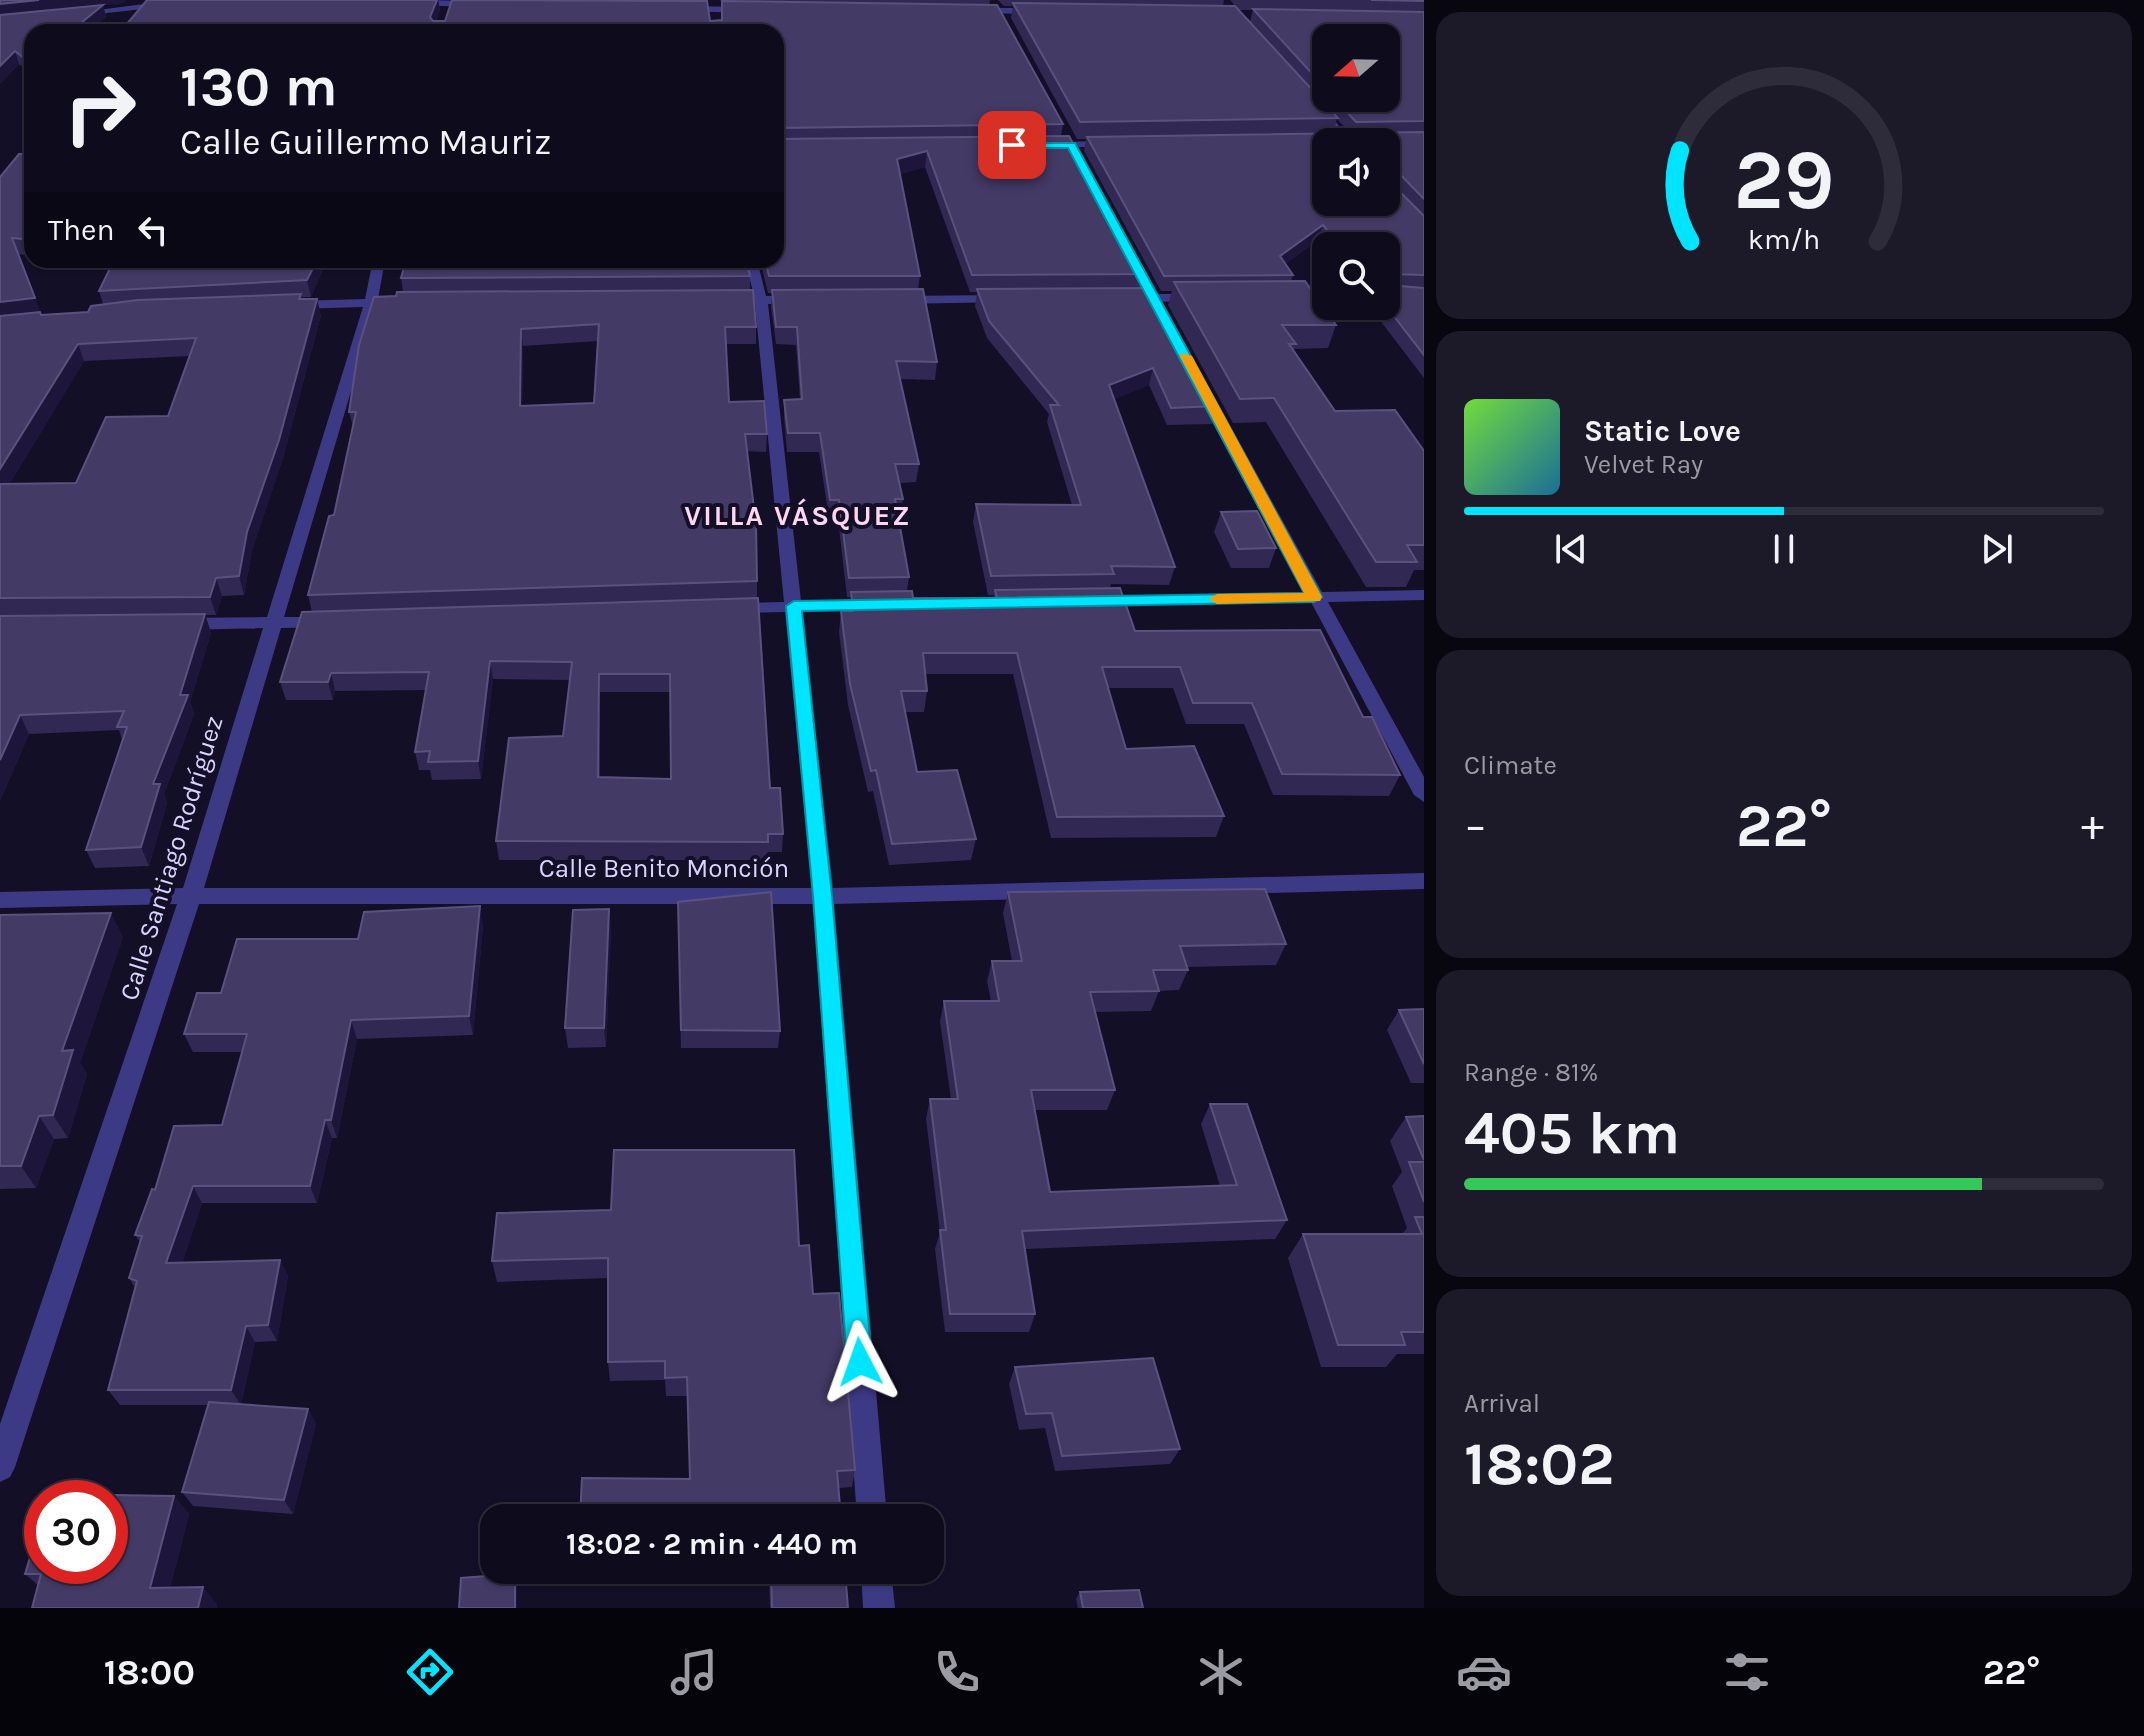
<!DOCTYPE html>
<html lang="en">
<head>
<meta charset="utf-8">
<style>
	:root { --surface:#0e0b1c; --page:#1c1929; --text:#f1f3f6; --muted:#9b9ba3; --line:#2e2b3b; --accent:#00e5ff }
	body { margin:0; font-family:Karla,sans-serif; background:var(--page); color:var(--text); height:100vh; display:flex; flex-direction:column; font-size:30px; white-space:nowrap }
	* { box-sizing:border-box; margin:0 }
	p { font-size:26px; color:var(--muted) }
	.icon { flex:none; width:44px; height:44px; fill:none; stroke:currentColor; stroke-width:2; stroke-linecap:round; stroke-linejoin:round }
	.map { position:relative; flex:1; overflow:hidden }
	.panel { display:flex; flex-direction:column; gap:12px; padding:12px; background:#08060f; width:720px }
	.panel>* { flex:none }
	.banner { position:absolute; left:24px; top:24px; width:760px; height:244px; border-radius:24px; box-shadow:0 2px 6px #0004,0 0 0 2px var(--line); background:#0e0b1c; color:var(--text); overflow:hidden }
	.needle { width:52px; rotate:250deg }
	.controls { position:absolute; left:1312px; top:24px; display:grid; gap:16px }
	.controls a { display:grid; place-items:center; width:88px; height:88px; border-radius:16px; background:var(--surface); box-shadow:0 2px 6px #0004,0 0 0 2px var(--line); font-size:40px }
	.speed { position:absolute; left:24px; top:1480px; display:flex; gap:16px; font-size:40px; font-weight:700; text-align:center }
	.speed>* { display:grid; place-content:center; width:104px; height:104px; border-radius:50%; background:var(--surface); box-shadow:0 2px 6px #0004,0 0 0 2px var(--line); line-height:1 }
	.speed .limit { border:12px solid #d22; background:#fff; color:#111 }
	.pin { position:absolute; display:grid; place-items:center; width:68px; height:68px; color:#fff; margin:-34px; border-radius:16px; box-shadow:0 4px 12px #0006 }
	.me { position:absolute; width:88px; margin:-44px; rotate:356deg; stroke-linejoin:round; filter:drop-shadow(0 0 6px #0008) }
	.turn { display:flex; align-items:center; gap:28px; height:168px; padding:0 24px; font-size:36px }
	.turn .icon { width:104px; height:104px; stroke-width:2.5 }
	.turn b { display:block; font-size:56px; line-height:68px }
	.then { display:flex; align-items:center; height:76px; padding:0 24px; background:#0003; gap:16px; font-size:30px }
	.big { font-size:60px; font-weight:700; line-height:1.1 }
	.panel .card { flex:1; display:flex; flex-direction:column; justify-content:center; gap:12px; min-width:0; padding:0 28px; border-radius:24px; background:var(--page) }
	.panel .dial { align-items:center; gap:0 }
	.dial svg { height:208px; overflow:visible; fill:none; stroke:var(--line); stroke-width:7; stroke-linecap:round; text-anchor:middle }
	.dial text { fill:var(--text); stroke:none }
	.song { display:flex; align-items:center; gap:24px }
	.cover { width:96px; height:96px; border-radius:12px; background:linear-gradient(135deg,hsl(100 70% 55%),hsl(200 70% 35%)) }
	.played { height:8px; border-radius:4px; background:linear-gradient(90deg,var(--accent) 50%,var(--line) 50%) }
	.keys { display:flex; justify-content:space-around; direction:ltr }
	.heat { display:flex; justify-content:space-between; align-items:center; font-size:44px; direction:ltr }
	.charge { height:12px; border-radius:6px; background:linear-gradient(90deg,#34c759 81%,var(--line) 0) }
	.trip { position:absolute; left:480px; top:1504px; width:464px; height:80px; border-radius:24px; background:var(--surface); box-shadow:0 2px 6px #0004,0 0 0 2px var(--line); font-weight:700; line-height:80px; text-align:center }
	.tabs { display:flex; height:128px; justify-content:space-around; align-items:center; background:#06040b; color:var(--muted) }
	.tabs .icon { width:56px; height:56px }
	.tabs .active { color:var(--accent) }
	.tabs b { font-size:36px; color:var(--text) }
	main { display:flex; flex:1; min-height:0 }
	.map>svg:first-child { display:block }
</style>
</head>
<body>
<main>
<div class="map">
<svg width="1424" height="1608" viewBox="0 0 1424 1608">
	<rect width="100%" height="100%" fill="#130f26"/>
	<g fill="none" stroke-linecap="round" stroke-linejoin="round">
		<g fill="#3d3a85" fill-rule="evenodd">
			<polygon points="412,0 476,1 480,4 476,7 409,5"/>
			<polygon points="167,1 170,6 80,16 75,13"/>
			<polygon points="684,6 748,7 752,10 748,13 681,11"/>
			<polygon points="976,8 1040,8 1044,11 1040,14 973,13"/>
			<polygon points="1314,106 1322,106 1353,142 1342,142 1314,110"/>
			<polygon points="1048,142 1112,141 1117,144 1112,147 1044,147 1044,143"/>
			<polygon points="373,260 385,260 378,299 398,298 405,302 398,306 376,307 284,617 324,617 333,622 324,627 281,628 204,888 812,888 785,612 732,613 723,608 732,603 784,602 755,304 726,304 720,300 726,296 754,296 745,260 757,260 766,296 798,296 804,300 798,304 768,304 801,601 876,600 885,605 876,610 802,612 833,888 1424,873 1424,889 834,904 887,1518 857,1518 813,904 199,904 15,1467 10,1477 0,1482 0,1424 177,904 0,908 0,892 183,888 263,628 180,630 171,624 180,618 267,617 363,307 294,309 287,305 294,301 365,299"/>
			<polygon points="1290,293 1326,293 1326,301 1285,300 1284,297"/>
			<polygon points="1130,294 1194,294 1200,298 1194,302 1125,301 1124,298"/>
			<polygon points="1002,295 1008,299 1007,302 898,304 892,300 898,296"/>
			<polygon points="1202,383 1209,387 1322,592 1424,590 1424,600 1328,602 1424,777 1424,802 1414,795 1311,602 1100,606 1091,601 1100,596 1305,592 1195,387"/>
			<polygon points="861,1570 891,1570 895,1608 863,1608"/>
		</g>
	</g>
	<g fill="#312854" fill-rule="evenodd">
		<polygon points="0,0 126,0 122,3 103,5 106,17 88,32 32,32 32,75 19,64 0,84"/>
		<path d="M147,0H438L440,10L436,21H445L452,0H707L710,21L722,20V2L720,0H990L989,5L1063,124L1061,136L1145,274L1142,288L1217,406L1212,424L1167,425L1149,385L1114,399L1175,567L1169,585L1111,584L1110,588L1135,631L1363,717L1400,775L1389,796L1273,795L1244,724H1186L1173,688H1108L1126,749L1224,816L1216,837L1051,838L1013,674H925L927,691L924,712H905L917,772L976,839L971,860L889,865L873,791L868,792L848,705L839,632L841,611H849L851,597H847L838,519H829L819,452H787L784,418V400L800,399L796,345L776,344L771,307L772,293H768L760,260H776V32H120ZM925,167L970,292H977L975,306L987,338L1049,414L1047,422L1072,505L976,504L973,522L988,595H994V598H913L907,591L909,577L899,518H901L903,499L900,483L916,482L919,464L900,379L935,380L937,362L918,289L920,276L900,174Z"/>
		<path d="M998,0H1224L1223,6L1250,21L1253,10H1239L1230,0H1424V378L1369,306H1386V246H1326V250L1318,240L1285,264L1293,275L1291,281L1336,325L1328,348L1294,349L1293,351L1335,411L1424,451V570H1414L1406,587H1366L1266,422L1233,423L1168,305L1172,291H1161L1084,151L1086,139H1077L1011,18L1013,6H1004ZM1326,38L1386,98H1326ZM1337,119L1350,133H1333Z"/>
		<path d="M32,154V256L18,254L41,315L88,312L103,304L99,291L327,260L311,297H301L321,315L283,458L252,550L244,595L222,596L216,615H205L211,633L190,702L194,714L164,794L167,803L149,866L95,868L86,850L122,740L119,730L29,734L0,801V177ZM190,356L168,416L76,483H10L84,361Z"/>
		<polygon points="82,260 113,260 109,262"/>
		<path d="M750,276V290L756,327V344H726L729,402L767,434L766,452L747,451L757,581V598L770,788L783,834L782,852H768L767,860H499L496,841L563,736L570,680L493,679L481,779L432,780L430,770H419L415,752L426,690L335,691L333,700H286L280,682L312,612L308,595L334,515L353,427L349,412L396,296L403,292L401,278ZM598,341L594,403L522,406L523,346ZM600,692H670L671,779L600,777Z"/>
		<polygon points="1221,512 1276,548 1269,568 1231,568 1214,532"/>
		<polygon points="1008,892 1286,944 1276,965 1187,967 1188,970 1179,990 1159,991 1151,1011 1095,1012 1115,1090 1107,1110 1035,1110 1050,1192 1220,1186 1201,1124 1210,1104 1287,1220 1275,1239 1025,1249 1035,1314 1029,1332 945,1332 935,1249 940,1232 926,1119 930,1099 951,1099 940,1021 944,1001 991,1001 987,981 992,961 1012,961 1003,913"/>
		<polygon points="678,902 780,1031 778,1048 681,1048"/>
		<polygon points="0,915 123,937 80,1063 87,1074 68,1138 54,1139 36,1188 0,1189"/>
		<polygon points="483,926 473,1035 357,1039 337,1138 332,1138 317,1203 202,1203 182,1263 280,1260 288,1276 277,1341 255,1342 241,1404 308,1409 316,1424 293,1514 193,1506 182,1492 208,1405 120,1405 108,1390 135,1288 129,1278 140,1242 135,1235 155,1190 222,1125 242,1052 193,1052 184,1034 221,993 358,939"/>
		<polygon points="611,929 606,1047 568,1048 565,1028"/>
		<polygon points="1424,1009 1424,1083 1411,1083 1387,1030 1399,1010"/>
		<polygon points="1424,1116 1424,1354 1397,1354 1386,1367 1321,1367 1288,1258 1303,1234 1402,1234 1407,1228 1392,1186 1402,1172 1390,1141 1406,1117"/>
		<polygon points="799,1246 813,1294 855,1470 852,1487 839,1488 690,1479 688,1396 666,1396 665,1380 610,1381 608,1362 608,1278 497,1282 492,1261"/>
		<polygon points="1015,1367 1180,1449 1170,1464 1055,1471 1045,1428 1019,1430 1009,1384"/>
		<polygon points="174,1496 189,1514 170,1588 217,1604 217,1608 32,1608 38,1585 25,1574"/>
		<polygon points="581,1570 845,1570 848,1608 770,1608 769,1573 581,1573"/>
		<polygon points="1080,1592 1143,1608 1078,1608 1076,1599"/>
	</g>
	<g fill="#1d163a">
		<polygon points="39,0 126,0 122,3 103,5 106,17 88,32 70,32 0,17 0,4"/>
		<polygon points="437,0 438,0 440,10 432,31 430,17"/>
		<polygon points="15,51 19,64 0,84 0,66"/>
		<polygon points="927,151 925,167 896,175 897,159"/>
		<polygon points="1323,225 1318,240 1275,271 1280,256"/>
		<polygon points="317,260 327,260 311,297 307,280"/>
		<polygon points="35,298 41,315 0,320 0,302"/>
		<polygon points="317,299 321,315 283,458 252,550 244,595 239,576 247,532"/>
		<polygon points="521,329 523,346 522,424 520,406"/>
		<polygon points="78,344 84,361 0,500 0,469"/>
		<polygon points="1153,368 1149,385 1105,403 1109,385"/>
		<polygon points="216,578 222,596 216,615 210,597"/>
		<polygon points="205,614 211,633 190,702 194,714 164,794 167,803 149,866 141,847 153,784"/>
		<polygon points="490,661 493,679 481,779 478,761"/>
		<polygon points="331,673 335,691 333,700 328,682"/>
		<polygon points="599,674 600,692 599,796 598,777"/>
		<polygon points="20,715 29,734 0,801 0,760"/>
		<polygon points="480,906 483,926 473,1035 469,1016"/>
		<polygon points="609,909 611,929 606,1047 604,1028"/>
		<polygon points="111,913 123,937 80,1063 87,1074 68,1138 53,1115 62,1051"/>
		<polygon points="351,1020 357,1039 337,1138 331,1120"/>
		<polygon points="39,1116 54,1139 36,1188 21,1166"/>
		<polygon points="325,1120 332,1138 317,1203 310,1186"/>
		<polygon points="193,1186 202,1203 177,1280 166,1263"/>
		<polygon points="280,1260 288,1276 277,1341 268,1325"/>
		<polygon points="246,1326 255,1342 241,1405 231,1390"/>
		<polygon points="308,1409 316,1424 293,1514 284,1500"/>
		<polygon points="174,1496 189,1514 166,1604 150,1588"/>
		<polygon points="515,1574 517,1581 517,1608 515,1608"/>
		<polygon points="203,1587 217,1604 217,1608 198,1608"/>
	</g>
	<g fill="#433a66" stroke="#5a527e" stroke-width="2" fill-rule="evenodd">
		<polygon points="0,0 39,0 0,4"/>
		<polygon points="147,0 437,0 430,17 433,21 445,21 452,0 707,1 710,21 722,20 722,1 997,5 1063,124 776,128 776,130 776,32 120,32"/>
		<polygon points="1371,0 1424,0 1424,1"/>
		<polygon points="1013,3 1235,6 1338,118 1080,122"/>
		<polygon points="103,5 70,32 32,32 32,63 31,64 15,51 0,66 0,15"/>
		<polygon points="1253,9 1424,12 1424,121 1356,122 1334,98 1386,98 1386,38 1326,38 1326,89"/>
		<path d="M1424,132V199L1393,167H1389V181L1424,216V275L1391,274L1388,285L1424,288V355L1386,306V246H1339L1323,225L1280,256L1293,275L1164,276L1087,137ZM1326,142H1386V202H1326Z"/>
		<polygon points="1069,136 1145,274 972,275 927,151 897,159 920,276 769,276 765,260 776,260 776,139"/>
		<polygon points="19,154 32,154 32,240 12,238 35,298 0,302 0,177"/>
		<polygon points="114,260 317,260 307,280 99,291"/>
		<polygon points="406,260 746,260 750,276 401,278"/>
		<polygon points="1305,281 1336,325 1282,325 1296,344 1289,344 1335,411 1395,410 1424,451 1424,545 1407,545 1417,562 1376,562 1274,398 1240,399 1174,282"/>
		<polygon points="1152,288 1217,406 1171,408 1153,368 1109,385 1175,567 1111,566 1114,574 991,576 976,504 1081,505 1050,405 1059,405 989,321 977,289"/>
		<polygon points="923,289 937,362 896,361 919,464 895,464 903,499 895,499 909,577 849,578 839,500 830,500 820,433 788,433 784,400 802,399 797,327 776,327 772,290"/>
		<path d="M753,290L756,327H725L729,402L764,401L767,434H745L756,525L757,581L308,595L329,516L334,515L356,412H349L359,345L374,297L396,296L397,292ZM599,324L594,403L520,406L521,329Z"/>
		<polygon points="301,294 299,299 317,299 279,440 247,532 239,576 216,578 210,597 0,598 0,484 76,483 106,417 168,416 196,338 78,344 0,469 0,316 40,312 41,315 88,312 91,306 138,300"/>
		<polygon points="1257,511 1276,548 1238,549 1221,512"/>
		<polygon points="1120,588 1135,631 1320,630 1363,717 1372,717 1400,775 1282,774 1252,703 1193,703 1180,667 1102,667 1126,749 1194,746 1224,816 1057,817 1017,653 923,653 927,691 901,691 917,772 957,770 976,839 892,844 876,770 871,771 850,684 841,611 853,611 851,592 912,591 913,598 997,598 995,590"/>
		<path d="M758,598L770,788H780L783,834H768V842L496,841L509,738L563,736L572,662L490,661L478,761L428,762L430,751L415,752L429,672L331,673L328,682H280L302,612ZM599,674H670L671,779L598,777Z"/>
		<polygon points="205,614 180,695 188,695 153,784 160,784 141,847 86,850 127,727 117,727 124,711 20,715 0,760 0,616"/>
		<polygon points="1265,889 1286,944 1180,946 1188,970 1153,970 1159,991 1090,992 1115,1090 1031,1090 1050,1192 1237,1185 1210,1104 1247,1104 1287,1220 1022,1231 1035,1314 950,1314 940,1230 946,1230 930,1099 958,1099 944,1001 999,1001 992,961 1022,961 1008,892"/>
		<polygon points="771,892 780,1031 681,1030 678,902"/>
		<polygon points="480,906 469,1016 351,1020 331,1120 325,1120 310,1186 193,1186 166,1263 280,1260 268,1325 246,1326 231,1390 108,1390 137,1281 129,1278 142,1236 135,1235 152,1189 155,1190 174,1126 222,1125 247,1034 184,1034 197,993 221,993 237,939 358,939 364,912"/>
		<polygon points="609,909 604,1028 565,1028 573,910"/>
		<polygon points="111,913 62,1051 73,1050 53,1115 39,1116 21,1166 0,1166 0,915"/>
		<polygon points="1424,1009 1424,1064 1399,1010"/>
		<polygon points="1424,1116 1424,1160 1406,1117"/>
		<polygon points="614,1150 794,1150 799,1246 809,1245 813,1294 839,1293 855,1470 837,1471 841,1518 580,1518 582,1478 690,1479 687,1377 665,1378 665,1361 608,1362 608,1258 492,1261 497,1213 611,1210"/>
		<polygon points="1409,1162 1424,1162 1424,1202"/>
		<polygon points="1415,1217 1424,1217 1424,1332 1401,1332 1405,1345 1338,1345 1303,1234 1422,1234"/>
		<polygon points="1153,1358 1180,1449 1062,1456 1052,1413 1026,1414 1015,1367"/>
		<polygon points="209,1402 308,1409 284,1500 182,1492"/>
		<polygon points="50,1494 174,1496 150,1588 203,1587 198,1608 32,1608 41,1574 25,1574 42,1518 42,1566 110,1566 110,1498 48,1498"/>
		<polygon points="771,1570 845,1570 848,1608 772,1608"/>
		<polygon points="515,1574 515,1608 459,1608 461,1578"/>
		<polygon points="1139,1590 1143,1608 1083,1608 1080,1592"/>
	</g>
	<polygon fill="#00e5ff" stroke="#0095a6" stroke-width="2" points="1009,143 1075,143 1322,597 1314,602 802,611 832,896 872,1362 869,1371 860,1375 851,1371 847,1362 813,896 786,606 794,601 1304,593 1068,148 1012,148"/>
	<polygon fill="#f59e0b" points="1182,353 1192,356 1322,597 1320,601 1217,604 1209,599 1217,594 1304,593 1180,356"/>
	<g text-anchor="middle" stroke-width="8" stroke-linejoin="round" paint-order="stroke">
		<g font-size="26" fill="#d9d4ff" stroke="#130f26">
			<text transform="translate(171 858) rotate(-73)" y="9">Calle Santiago Rodríguez</text>
			<text x="664" y="877">Calle Benito Monción</text>
		</g>
		<g font-size="28" font-weight="bold" letter-spacing="2" fill="#ffd6f0" stroke="#130f26">
			<text x="798" y="525">VILLA VÁSQUEZ</text>
		</g>
	</g>
</svg>
<div class="controls">
<a><svg class="needle" viewBox="-14 -14 28 28"><path d="M0-13l5 13h-10z" fill="#e53935"/><path d="M0 13l5-13h-10z" fill="#9b9ba3"/></svg></a>
<a><svg class="icon" aria-label="sound" viewBox="0 0 24 24"><path d="M4 9h4l5-4v14l-5-4H4zM17 9q2 3 0 6"/></svg></a>
<a><svg class="icon" aria-label="search" viewBox="0 0 24 24"><circle cx="10" cy="10" r="6"/><path d="M15 15l6 6"/></svg></a>
</div>
<div class="speed"><div class="limit">30</div></div>
<div class="pin" style="left:1012px;top:145px;background:#d93025"><svg class="icon" aria-label="arrive" viewBox="0 0 24 24"><path d="M6 21V4h12l-3 4 3 4H6"/></svg></div>
<svg class="me" style="left:860px;top:1362px" viewBox="-20 -20 40 40"><path d="M0-17L14 15 0 8-14 15z" fill="#00e5ff" stroke="#fff" stroke-width="4"/></svg>
<div class="trip">18:02 · 2 min · 440 m</div>
<div class="banner">
<div class="turn"><svg class="icon" aria-label="right" viewBox="0 0 24 24"><path d="M7 20v-9h11M14 6l5 5-5 5"/></svg><div><b>130 m</b>Calle Guillermo Mauriz</div></div>
<div class="then">Then<svg class="icon" aria-label="left" viewBox="0 0 24 24"><path d="M17 20v-9H6M10 6l-5 5 5 5"/></svg></div>
</div>
</div>
<section class="panel">
<div class="card dial"><svg viewBox="0 0 100 80">
<path d="M14 69A42 42 0 1 1 86 69"/>
<path d="M14 69A42 42 0 0 1 10 34" stroke="#00e5ff"/>
<text x="50" y="56" font-size="32" font-weight="700">29</text>
<text x="50" y="72" font-size="11">km/h</text>
</svg></div>
<div class="card">
<div class="song"><i class="cover"></i><div><b>Static Love</b><p>Velvet Ray</p></div></div>
<div class="played"></div>
<div class="keys"><svg class="icon" aria-label="previous" viewBox="0 0 24 24"><path d="M18 5L8 12l10 7zM5 5v14"/></svg><svg class="icon" aria-label="pause" viewBox="0 0 24 24"><path d="M8 5v14M16 5v14"/></svg><svg class="icon" aria-label="next" viewBox="0 0 24 24"><path d="M6 5l10 7-10 7zM19 5v14"/></svg></div>
</div>
<div class="card"><p>Climate</p>
<div class="heat"><a>−</a><b class="big">22°</b><a>+</a></div>
</div>
<div class="card"><p>Range · 81%</p><b class="big">405 km</b><div class="charge"></div></div>
<div class="card"><p>Arrival</p><b class="big">18:02</b></div>
</section>
</main>
<nav class="tabs">
<b>18:00</b>
<svg class="icon active" aria-label="directions" viewBox="0 0 24 24"><path d="M12 3l9 9-9 9-9-9zM9 14v-3h6M13 9l2 2-2 2"/></svg>
<svg class="icon" aria-label="music" viewBox="0 0 24 24"><path d="M9 18V5l10-2v13"/><circle cx="6" cy="18" r="3"/><circle cx="16" cy="16" r="3"/></svg>
<svg class="icon" aria-label="phone" viewBox="0 0 24 24"><path d="M5 4h4l2 5-3 2q2 4 5 5l2-3 5 2v4C11 20 4 13 5 4z"/></svg>
<svg class="icon" aria-label="climate" viewBox="0 0 24 24"><path d="M12 3v18M4 7l16 10M4 17L20 7"/></svg>
<svg class="icon" aria-label="car" viewBox="0 0 24 24"><path d="M5 17H2v-5l4-1 3-4h7l3 4 3 1v5h-3M9 17h6M6 11h13"/><circle cx="7" cy="17" r="2"/><circle cx="17" cy="17" r="2"/></svg>
<svg class="icon" aria-label="filters" viewBox="0 0 24 24"><path d="M4 7h16M4 17h16"/><circle cx="9" cy="7" r="2"/><circle cx="15" cy="17" r="2"/></svg>
<b>22°</b>
</nav>
</body>
</html>
